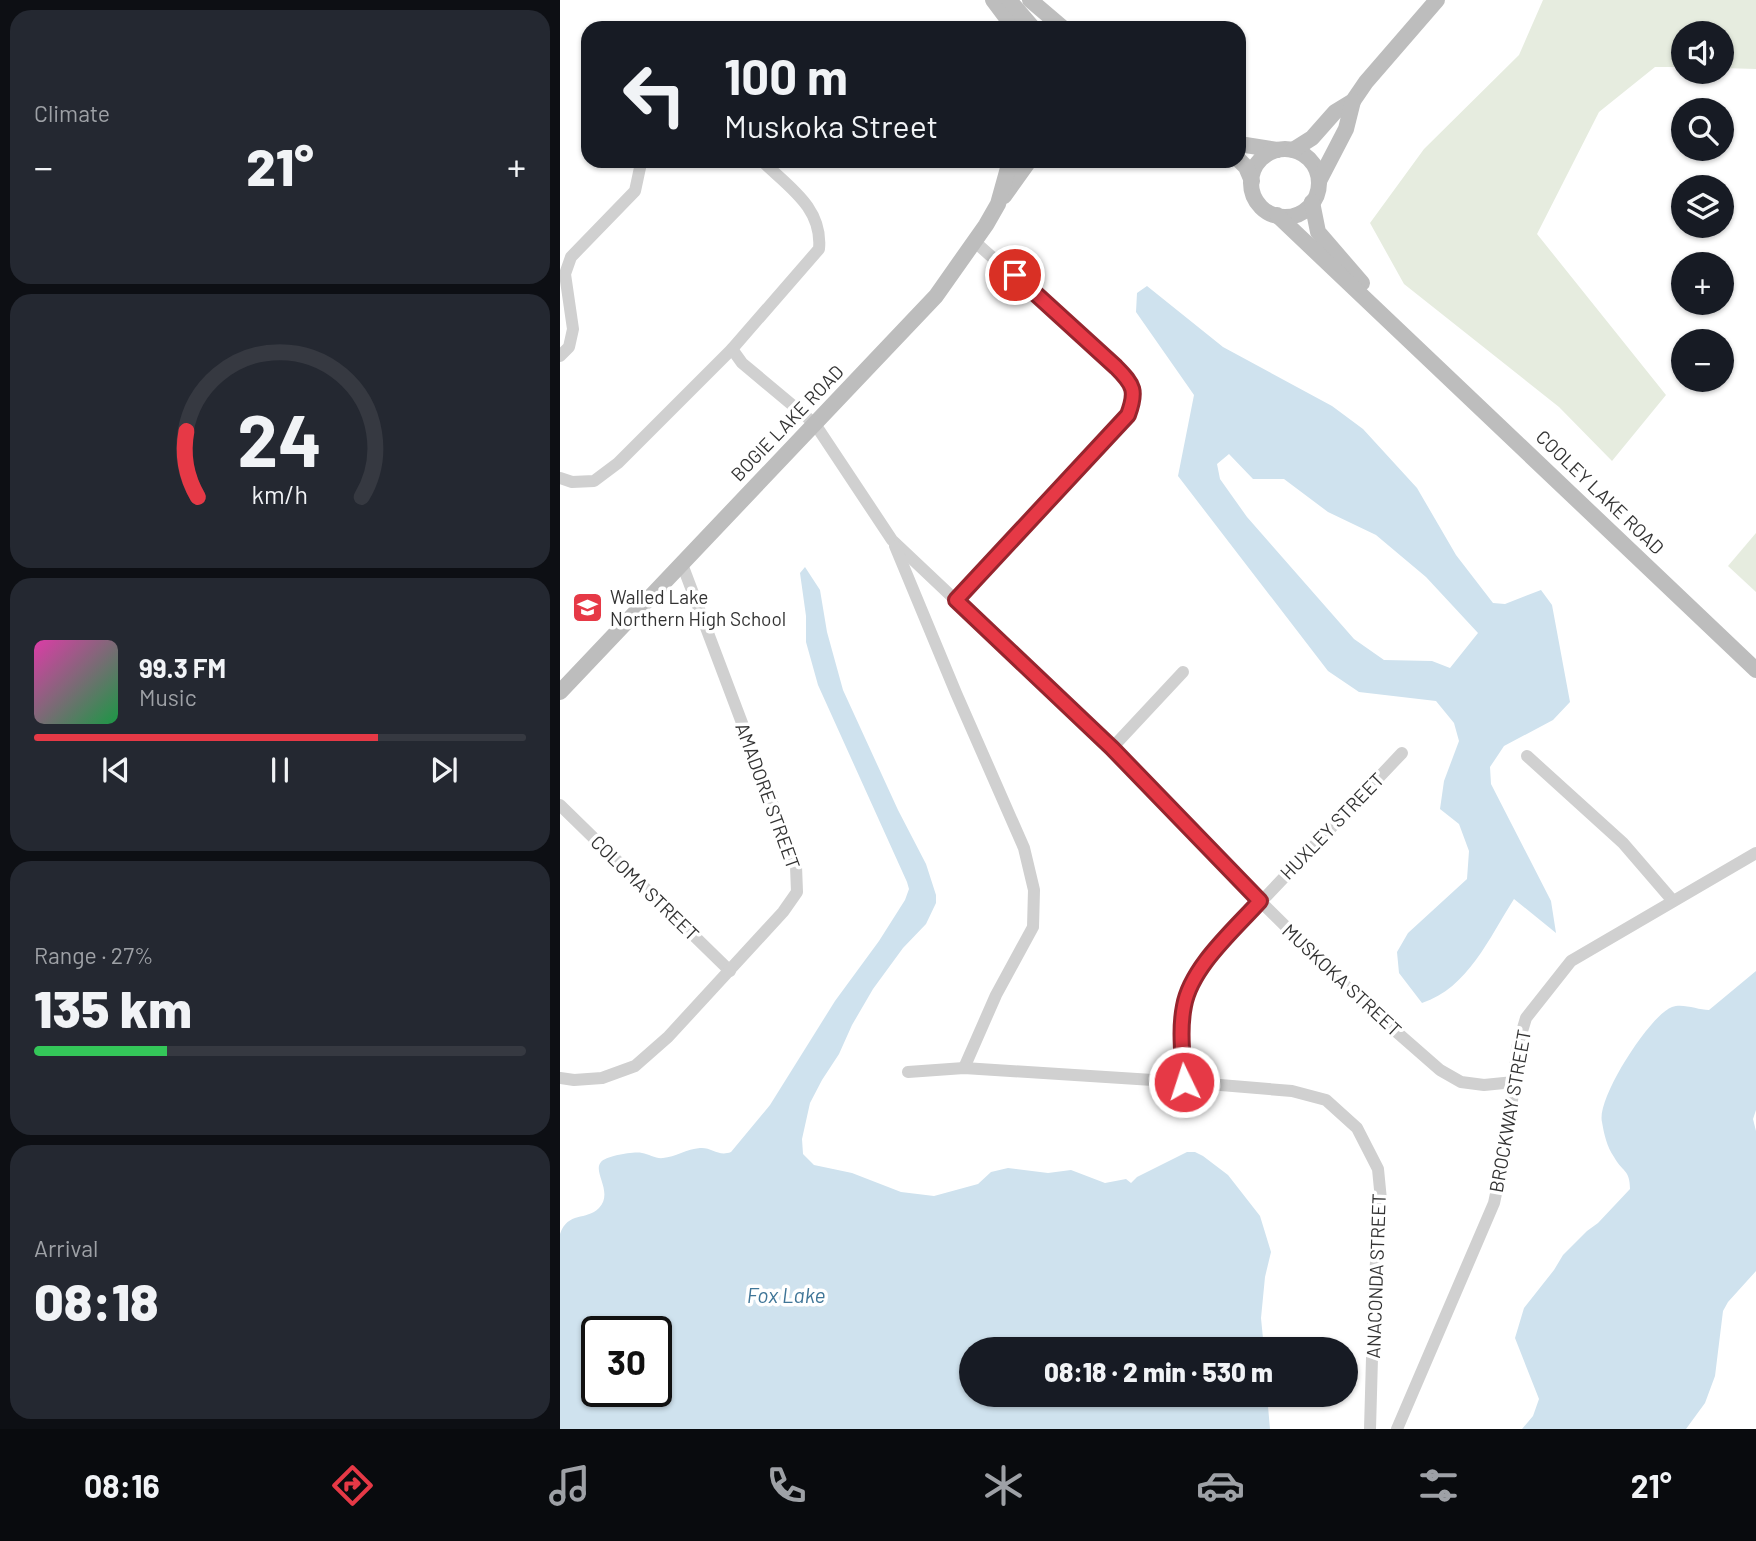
<!DOCTYPE html>
<html lang="en">
<head>
<meta charset="utf-8">
<style>
	:root { --surface:#171b24; --page:#242831; --text:#f1f3f6; --muted:#9ea1a6; --line:#363941; --accent:#e63946 }
	body { margin:0; font-family:Barlow,sans-serif; background:var(--page); color:var(--text); height:100vh; display:flex; flex-direction:column; font-size:26px; white-space:nowrap }
	* { box-sizing:border-box; margin:0 }
	p { font-size:23px; color:var(--muted) }
	.icon { flex:none; width:38px; height:38px; fill:none; stroke:currentColor; stroke-width:2; stroke-linecap:round; stroke-linejoin:round }
	.map { position:relative; flex:1; overflow:hidden }
	.drawer { display:flex; flex-direction:column; gap:10px; padding:10px; background:#0d0f14; width:560px }
	.drawer>* { flex:none }
	.top-card { position:absolute; left:21px; top:21px; width:665px; height:147px; border-radius:21px; box-shadow:0 2px 5px #0004; background:#171b24; color:var(--text); overflow:hidden }
	.controls { position:absolute; left:1111px; top:21px; display:grid; gap:14px }
	.controls a { display:grid; place-items:center; width:63px; height:63px; border-radius:50%; background:var(--surface); box-shadow:0 2px 5px #0004; font-size:35px }
	.speed { position:absolute; left:21px; top:1316px; display:flex; gap:14px; font-size:35px; font-weight:700; text-align:center }
	.speed>* { display:grid; place-content:center; width:91px; height:91px; border-radius:50%; background:var(--surface); box-shadow:0 2px 5px #0004; line-height:1 }
	.speed .limit { border:4px solid #111; border-radius:10px; background:#fff; color:#111 }
	.pin { position:absolute; display:grid; place-items:center; width:60px; height:60px; color:#fff; margin:-30px; border:4px solid #fff; border-radius:50%; box-shadow:0 2px 7px #0007 }
	.me { position:absolute; width:77px; margin:-38px; rotate:356deg; stroke-linejoin:round; filter:drop-shadow(0 0 5px #0008) }
	.turn { display:flex; align-items:center; gap:24px; height:147px; padding:0 28px; font-size:32px }
	.turn .icon { width:91px; height:91px; stroke-width:2.5 }
	.turn b { display:block; font-size:49px; line-height:60px }
	.big { font-size:52px; font-weight:800; line-height:1.1 }
	.drawer .widget { flex:1; display:flex; flex-direction:column; justify-content:center; gap:10px; min-width:0; padding:0 24px; border-radius:21px; background:var(--page) }
	.drawer .dial { align-items:center; gap:0 }
	.dial svg { height:182px; overflow:visible; fill:none; stroke:var(--line); stroke-width:7; stroke-linecap:round; text-anchor:middle }
	.dial text { fill:var(--text); stroke:none }
	.song { display:flex; align-items:center; gap:21px }
	.cover { width:84px; height:84px; border-radius:10px; background:linear-gradient(135deg,hsl(320 70% 55%),hsl(140 70% 35%)) }
	.played { height:7px; border-radius:4px; background:linear-gradient(90deg,var(--accent) 70%,var(--line) 70%) }
	.keys { display:flex; justify-content:space-around; direction:ltr }
	.heat { display:flex; justify-content:space-between; align-items:center; font-size:38px; direction:ltr }
	.charge { height:10px; border-radius:5px; background:linear-gradient(90deg,#34c759 27%,var(--line) 0) }
	.trip { position:absolute; left:399px; top:1337px; width:399px; height:70px; border-radius:35px; background:var(--surface); box-shadow:0 2px 5px #0004; font-weight:800; line-height:70px; text-align:center }
	.tabs { display:flex; height:112px; justify-content:space-around; align-items:center; background:#090b0e; color:var(--muted) }
	.tabs .icon { width:49px; height:49px }
	.tabs .current { color:var(--accent) }
	.tabs b { font-size:32px; color:var(--text) }
	main { display:flex; flex:1; min-height:0 }
	.map>svg:first-child { display:block }
</style>
</head>
<body>
<main>
<section class="drawer">
<div class="widget"><p>Climate</p>
<div class="heat"><a>−</a><b class="big">21°</b><a>+</a></div>
</div>
<div class="widget dial"><svg viewBox="0 0 100 80">
<path d="M14 69A42 42 0 1 1 86 69"/>
<path d="M14 69A42 42 0 0 1 9 40" stroke="#e63946"/>
<text x="50" y="56" font-size="32" font-weight="700">24</text>
<text x="50" y="72" font-size="11">km/h</text>
</svg></div>
<div class="widget">
<div class="song"><i class="cover"></i><div><b>99.3 FM</b><p>Music</p></div></div>
<div class="played"></div>
<div class="keys"><svg class="icon" aria-label="previous" viewBox="0 0 24 24"><path d="M18 5L8 12l10 7zM5 5v14"/></svg><svg class="icon" aria-label="pause" viewBox="0 0 24 24"><path d="M8 5v14M16 5v14"/></svg><svg class="icon" aria-label="next" viewBox="0 0 24 24"><path d="M6 5l10 7-10 7zM19 5v14"/></svg></div>
</div>
<div class="widget"><p>Range · 27%</p><b class="big">135 km</b><div class="charge"></div></div>
<div class="widget"><p>Arrival</p><b class="big">08:18</b></div>
</section>
<div class="map">
<svg width="1196" height="1429" viewBox="0 0 1196 1429">
	<rect width="100%" height="100%" fill="#fff"/>
	<g fill="#e6ecdf">
		<polygon points="983,0 1196,0 1196,69 1162,68 1162,33 1124,33 1123,67 1095,67 1039,112 977,234 1106,395 1052,461 999,407 844,284 810,223 864,149 959,55"/>
		<polygon points="1196,533 1196,592 1168,566"/>
	</g>
	<g fill="#cfe2ee" fill-rule="evenodd">
		<path d="M587,286L663,347L772,406L803,429L857,488L896,555L933,603L945,604L981,590L992,605L1010,702L993,720L944,746L930,767L931,784L991,901L996,933L954,899C929,938 908,988 862,1003L839,973L837,952L848,933L907,879L909,851L899,824L880,809L884,781L899,741L894,723L876,701L799,692L768,671L618,476L634,395L576,312L577,293ZM669,454L693,479H724L768,512L816,535L866,577L918,633L890,668L872,661L824,660L794,639L687,517L660,479L657,464Z"/>
		<path d="M245,567L260,590L267,632L283,690L338,810L366,864L376,895V903L366,924L343,948L313,989L292,1025L279,1054L262,1080L250,1103L242,1139L243,1154L254,1165L292,1173L341,1192L374,1196L418,1184L431,1172L448,1168L488,1173L511,1170L545,1183L566,1179L571,1183L577,1177L627,1152H635L643,1156L668,1175L700,1216L711,1252L705,1277L701,1318L704,1349H411V1395H707L710,1429H0V1234C8,1211 26,1221 39,1208C54,1192 32,1172 41,1162C46,1156 74,1151 82,1153C89,1154 96,1159 103,1158C115,1157 127,1149 140,1148C152,1147 158,1157 171,1152L210,1105L275,1001L319,941L345,900L349,889L347,882L258,685L246,642V616L240,573ZM37,1332H96V1391H37Z"/>
		<path d="M1196,971V1110L1193,1119L1196,1131V1271L1168,1302L1163,1311L1155,1376L1145,1403L1126,1429H962L973,1416L979,1399L955,1338L964,1308L994,1270L1003,1255L1027,1231L1038,1223L1070,1189C1070,1169 1062,1172 1054,1157C1047,1147 1044,1134 1042,1122C1036,1099 1090,1015 1112,1007C1123,1003 1138,1010 1149,1010Z"/>
	</g>
	<g fill="none" stroke-linecap="round" stroke-linejoin="round">
		<g stroke="#d0d0d0" stroke-width="12">
			<polyline points="172,349 182,363 255,424 332,540 552,748 700,901 800,1000 880,1070 901,1082 924,1085 954,1082"/>
			<polyline points="0,356 9,347 13,329 5,274 11,257 75,191 81,163"/>
			<path d="M0,478L12,482L34,481L58,463L172,349L259,249C263,208 229,187 202,161"/>
			<polyline points="335,546 396,693 464,848 474,890 473,927 436,995 404,1068"/>
			<path d="M396,601L568,415C577,391 574,386 556,367L415,242"/>
			<polyline points="552,748 623,672"/>
			<polyline points="967,756 1063,843 1113,901"/>
			<polyline points="0,805 170,971"/>
			<polyline points="348,1072 404,1068 624,1082 732,1091 766,1100 797,1128 818,1169 821,1200 814,1287 810,1429"/>
			<polyline points="0,1078 14,1080 42,1078 75,1066 108,1037 223,912 237,892 236,866 122,564"/>
			<polyline points="624,1082 621,1030 624,1005 631,984 659,946 842,753"/>
			<polyline points="837,1429 934,1203 949,1133 957,1048 966,1018 1011,961 1196,853"/>
		</g>
		<g stroke="#bdbdbd" stroke-width="16">
			<polyline points="433,0 454,28"/>
			<polyline points="449,0 473,28"/>
			<polyline points="470,0 503,28"/>
			<polyline points="679,144 717,150"/>
			<circle cx="725" cy="183" r="34"/>
			<polyline points="733,150 752,138 775,112 793,101 806,82 877,0"/>
			<polyline points="679,160 686,167 692,181"/>
			<polyline points="759,181 786,129 793,101"/>
			<polyline points="444,196 469,161"/>
			<polyline points="752,202 758,232 802,283"/>
			<polyline points="717,215 1196,670"/>
			<polyline points="0,692 376,296 426,225 438,204 450,161"/>
		</g>
	</g>
	<g fill="none" stroke-linecap="round" stroke-linejoin="round">
		<defs>
			<path id="route" d="M455,275L556,367C574,385 577,391 568,415L396,600L552,748L700,901C674,930 631,967 624,1006C619,1031 623,1057 624,1082"/>
		</defs>
		<use href="#route" stroke="#96252e" stroke-width="18"/>
		<use href="#route" stroke="#e63946" stroke-width="12"/>
	</g>
	<defs>
		<symbol id="school-square" viewBox="-11 -11 22 22"><rect x="-9" y="-9" width="18" height="18" rx="4" fill="#e63946" stroke="#fff"/><path d="M0-5L7-2L0 1L-7-2ZM-4 1L0 2.5L4 1V4Q0 6-4 4Z" fill="#fff"/></symbol>
	</defs>
	<g fill-rule="evenodd">
		<use href="#school-square" x="10" y="590" width="35" height="35"/>
	</g>
	<g text-anchor="middle" stroke-width="7" stroke-linejoin="round" paint-order="stroke">
		<g font-size="19" fill="#333" stroke="#fff">
			<text transform="translate(227 423) rotate(-46)" y="7">BOGIE LAKE ROAD</text>
			<text transform="translate(1040 492) rotate(44)" y="7">COOLEY LAKE ROAD</text>
			<text transform="translate(208 796) rotate(70)" y="7">AMADORE STREET</text>
			<text transform="translate(772 826) rotate(-46)" y="7">HUXLEY STREET</text>
			<text transform="translate(85 888) rotate(44)" y="7">COLOMA STREET</text>
			<text transform="translate(782 980) rotate(43)" y="7">MUSKOKA STREET</text>
			<text transform="translate(950 1111) rotate(-80)" y="7">BROCKWAY STREET</text>
			<text transform="translate(816 1276) rotate(-88)" y="7">ANACONDA STREET</text>
		</g>
		<g font-size="19" fill="#333" stroke="#fff" text-anchor="start">
			<text x="50" y="604">Walled Lake<tspan x="50" dy="22">Northern High School</tspan></text>
		</g>
		<g font-size="21" font-style="italic" fill="#3f7597" stroke="#fff">
			<text x="226" y="1303">Fox Lake</text>
		</g>
	</g>
</svg>
<div class="controls">
<a><svg class="icon" aria-label="sound" viewBox="0 0 24 24"><path d="M4 9h4l5-4v14l-5-4H4zM17 9q2 3 0 6"/></svg></a>
<a><svg class="icon" aria-label="search" viewBox="0 0 24 24"><circle cx="10" cy="10" r="6"/><path d="M15 15l6 6"/></svg></a>
<a><svg class="icon" aria-label="layers" viewBox="0 0 24 24"><path d="M12 4l9 5-9 5-9-5zM3 14l9 5 9-5"/></svg></a>
<a>+</a>
<a>−</a>
</div>
<div class="speed"><div class="limit">30</div></div>
<div class="pin" style="left:455px;top:275px;background:#d93025"><svg class="icon" aria-label="arrive" viewBox="0 0 24 24"><path d="M6 21V4h12l-3 4 3 4H6"/></svg></div>
<svg class="me" style="left:624px;top:1082px" viewBox="-20 -20 40 40"><circle r="17" fill="#e63946" stroke="#fff" stroke-width="3"/><path d="M0-11L8 9 0 5-8 9z" fill="#fff"/></svg>
<div class="trip">08:18 · 2 min · 530 m</div>
<div class="top-card">
<div class="turn"><svg class="icon" aria-label="left" viewBox="0 0 24 24"><path d="M17 20v-9H6M10 6l-5 5 5 5"/></svg><div><b>100 m</b>Muskoka Street</div></div>
</div>
</div>
</main>
<nav class="tabs">
<b>08:16</b>
<svg class="icon current" aria-label="directions" viewBox="0 0 24 24"><path d="M12 3l9 9-9 9-9-9zM9 14v-3h6M13 9l2 2-2 2"/></svg>
<svg class="icon" aria-label="music" viewBox="0 0 24 24"><path d="M9 18V5l10-2v13"/><circle cx="6" cy="18" r="3"/><circle cx="16" cy="16" r="3"/></svg>
<svg class="icon" aria-label="phone" viewBox="0 0 24 24"><path d="M5 4h4l2 5-3 2q2 4 5 5l2-3 5 2v4C11 20 4 13 5 4z"/></svg>
<svg class="icon" aria-label="climate" viewBox="0 0 24 24"><path d="M12 3v18M4 7l16 10M4 17L20 7"/></svg>
<svg class="icon" aria-label="car" viewBox="0 0 24 24"><path d="M5 17H2v-5l4-1 3-4h7l3 4 3 1v5h-3M9 17h6M6 11h13"/><circle cx="7" cy="17" r="2"/><circle cx="17" cy="17" r="2"/></svg>
<svg class="icon" aria-label="filters" viewBox="0 0 24 24"><path d="M4 7h16M4 17h16"/><circle cx="9" cy="7" r="2"/><circle cx="15" cy="17" r="2"/></svg>
<b>21°</b>
</nav>
</body>
</html>
